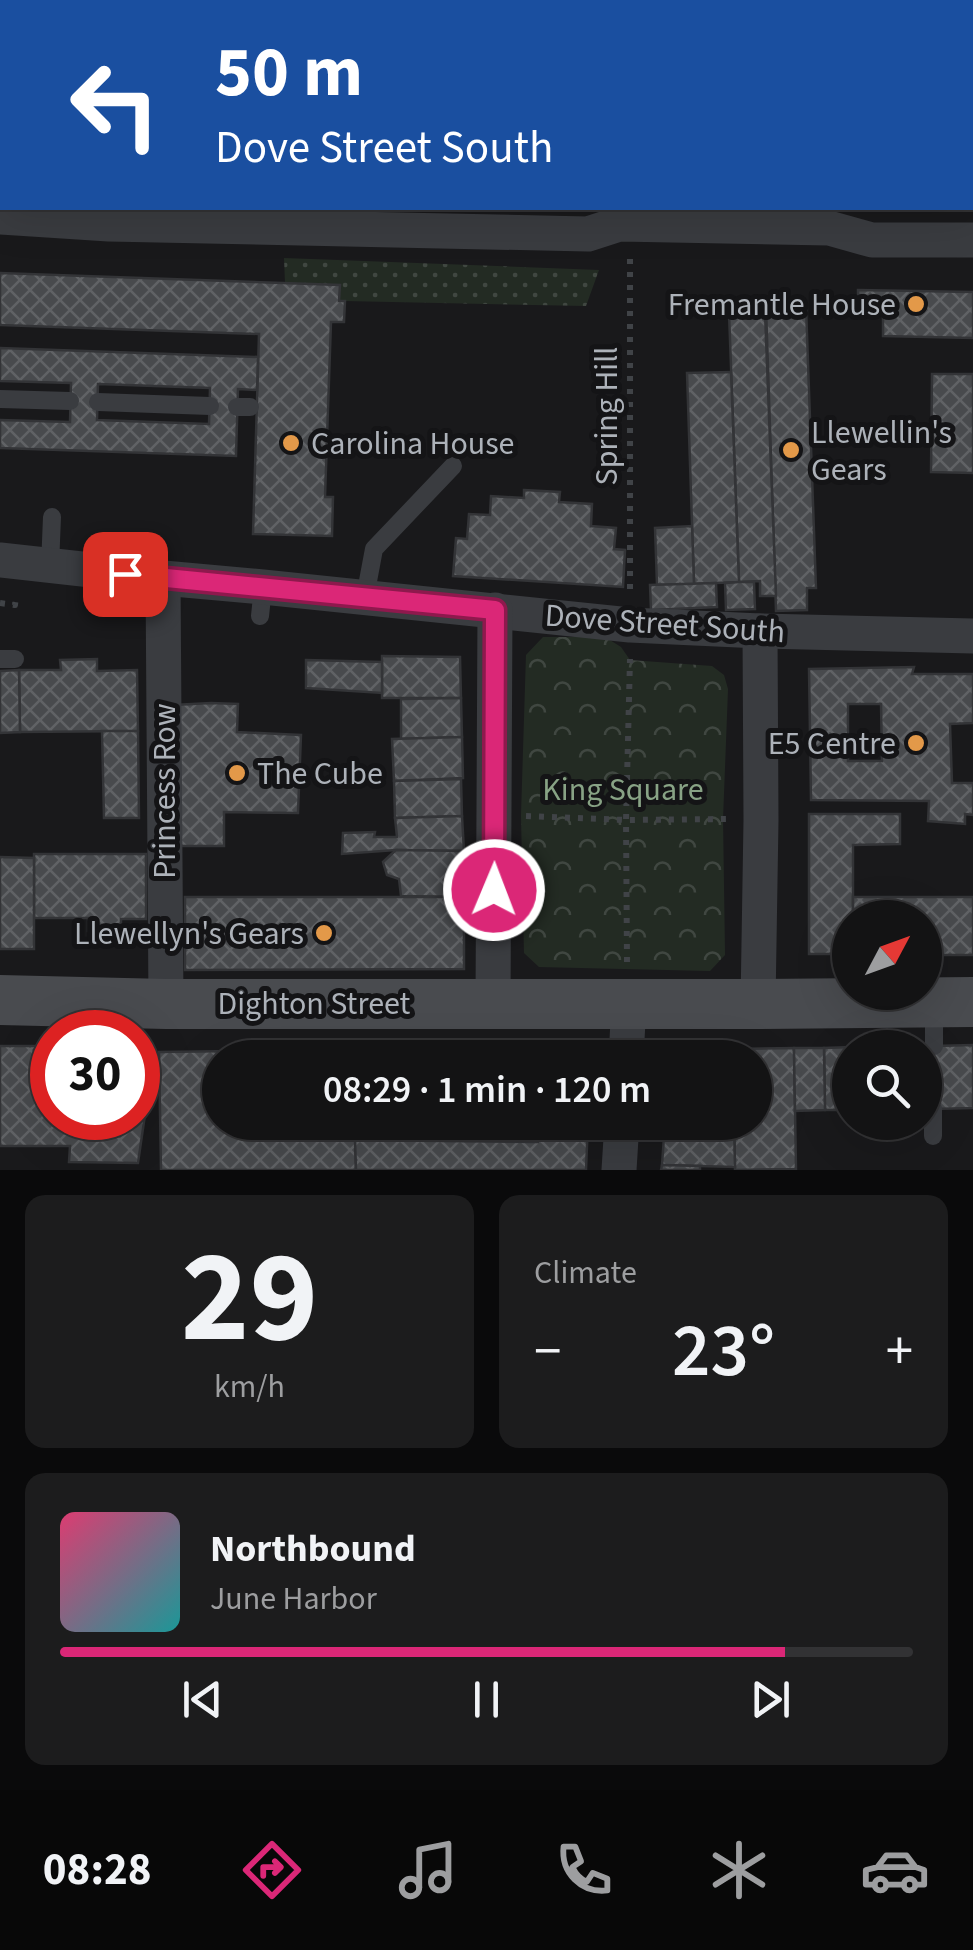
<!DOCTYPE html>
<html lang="en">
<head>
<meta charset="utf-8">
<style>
	:root { --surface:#131314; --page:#1c1c1d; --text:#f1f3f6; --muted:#9d9ea0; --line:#323234; --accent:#db2777 }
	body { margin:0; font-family:"Source Sans 3",sans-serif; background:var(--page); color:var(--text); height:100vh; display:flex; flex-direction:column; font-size:38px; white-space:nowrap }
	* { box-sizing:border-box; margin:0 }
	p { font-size:32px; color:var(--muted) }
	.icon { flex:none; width:55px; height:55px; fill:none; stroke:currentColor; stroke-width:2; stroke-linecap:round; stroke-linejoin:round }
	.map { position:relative; height:1170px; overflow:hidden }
	.drawer { display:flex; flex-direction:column; gap:25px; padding:25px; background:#0a0a0b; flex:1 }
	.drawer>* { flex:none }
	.banner { position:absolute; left:0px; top:0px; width:975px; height:210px; box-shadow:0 10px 40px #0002,0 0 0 2px var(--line); background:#1a4fa0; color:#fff; overflow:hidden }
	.needle { width:65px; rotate:49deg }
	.fabs { position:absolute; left:832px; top:900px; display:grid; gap:20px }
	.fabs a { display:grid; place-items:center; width:110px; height:110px; border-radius:50%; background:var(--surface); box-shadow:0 10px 40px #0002,0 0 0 2px var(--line); font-size:50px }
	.speed { position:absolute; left:30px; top:1010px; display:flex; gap:20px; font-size:50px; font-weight:700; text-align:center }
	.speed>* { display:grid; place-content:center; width:130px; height:130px; border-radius:50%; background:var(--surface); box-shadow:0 10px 40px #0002,0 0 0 2px var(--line); line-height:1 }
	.speed .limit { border:15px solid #d22; background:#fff; color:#111 }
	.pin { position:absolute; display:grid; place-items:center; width:85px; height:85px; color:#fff; margin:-42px; border-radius:20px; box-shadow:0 5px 15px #0006 }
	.me { position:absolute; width:110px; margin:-55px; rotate:1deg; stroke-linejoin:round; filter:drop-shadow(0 0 8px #0008) }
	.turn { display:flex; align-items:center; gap:35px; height:210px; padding:0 50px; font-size:45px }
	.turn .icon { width:130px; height:130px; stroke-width:2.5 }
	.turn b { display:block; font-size:70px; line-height:85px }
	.big { font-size:75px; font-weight:600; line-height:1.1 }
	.drawer .tile { flex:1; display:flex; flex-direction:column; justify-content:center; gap:15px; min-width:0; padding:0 35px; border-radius:20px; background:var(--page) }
	.drawer .dial { align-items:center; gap:0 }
	.dial b { font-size:130px; line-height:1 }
	.song { display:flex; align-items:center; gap:30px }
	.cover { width:120px; height:120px; border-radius:15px; background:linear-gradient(135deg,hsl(340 70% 55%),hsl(180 70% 35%)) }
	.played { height:10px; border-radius:5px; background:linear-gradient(90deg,var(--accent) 85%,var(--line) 85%) }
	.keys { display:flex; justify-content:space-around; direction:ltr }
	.heat { display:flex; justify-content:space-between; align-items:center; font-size:55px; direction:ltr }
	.drawer .tiles { flex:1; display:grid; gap:25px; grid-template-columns:1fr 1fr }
	.tile:last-child { grid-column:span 2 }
	.trip { position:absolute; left:202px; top:1040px; width:570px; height:100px; border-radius:50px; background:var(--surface); box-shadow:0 10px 40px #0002,0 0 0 2px var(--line); font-weight:600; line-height:100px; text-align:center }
	.tab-bar { display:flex; height:160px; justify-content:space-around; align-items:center; background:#080808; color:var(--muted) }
	.tab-bar .icon { width:70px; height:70px }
	.tab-bar .current { color:var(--accent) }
	.tab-bar b { font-size:45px; color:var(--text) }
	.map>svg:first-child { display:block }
</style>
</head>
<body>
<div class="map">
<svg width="973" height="1170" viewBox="0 0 973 1170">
	<defs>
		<pattern id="park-crowns" width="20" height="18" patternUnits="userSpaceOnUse" patternTransform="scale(2.5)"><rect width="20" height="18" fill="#232b23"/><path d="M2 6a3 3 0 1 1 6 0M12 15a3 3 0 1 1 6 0" fill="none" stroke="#404741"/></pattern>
		<pattern id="garden-dots" width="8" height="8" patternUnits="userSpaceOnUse" patternTransform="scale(2.5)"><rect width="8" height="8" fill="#232b23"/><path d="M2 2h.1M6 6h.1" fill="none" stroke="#404741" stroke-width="1.8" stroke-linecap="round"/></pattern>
		<pattern id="building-cross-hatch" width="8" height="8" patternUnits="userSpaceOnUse" patternTransform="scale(2.5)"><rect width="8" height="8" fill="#484a4d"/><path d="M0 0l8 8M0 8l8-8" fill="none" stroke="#606265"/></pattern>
	</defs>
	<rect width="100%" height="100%" fill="#19191b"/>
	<polygon fill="url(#park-crowns)" points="543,637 605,637 621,647 630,660 712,666 724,675 728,689 723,819 725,955 710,971 539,967 524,953 521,816 526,655"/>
	<polygon fill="url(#garden-dots)" points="284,258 599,270 586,306 345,301 339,301 339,285 285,283"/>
	<g fill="url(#building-cross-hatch)" stroke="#333437" stroke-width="2.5" fill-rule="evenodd">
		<polygon points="0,273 340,285 339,301 345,301 344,322 331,322 325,497 333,497 332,536 253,534 259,334 0,325"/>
		<polygon points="858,290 973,292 973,338 883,336 883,316 858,315"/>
		<polygon points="806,306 816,588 807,588 807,610 776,611 766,307"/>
		<polygon points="765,312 776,596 760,596 760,581 739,582 729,313"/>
		<path d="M0,348L258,357L257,390L238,389L236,456L0,448V420L70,422L71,383L0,381ZM98,384L210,388L209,424L97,420Z"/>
		<polygon points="731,372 739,582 694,584 687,373"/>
		<polygon points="932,374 973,374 973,473 931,472"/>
		<polygon points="524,490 560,492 559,502 592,504 591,526 616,528 614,549 625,550 623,587 453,576 456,538 467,539 469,514 490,515 491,496 524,498"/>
		<polygon points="692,526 694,584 657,585 655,528"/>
		<polygon points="739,582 754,582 755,609 726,610 725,583"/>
		<polygon points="716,583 717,607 651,610 650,585"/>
		<polygon points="382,656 460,657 461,698 382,698"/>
		<polygon points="97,659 97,671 137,670 138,731 20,732 19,670 61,670 60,660"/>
		<polygon points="306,660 382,662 382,693 306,688"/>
		<path d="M914,667L912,674H973V723L950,724L952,783H973V815L965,814V824L928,821L929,801L811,800L809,669ZM848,704H881L882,761H848Z"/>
		<polygon points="19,670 20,732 0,733 0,671"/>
		<polygon points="461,698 462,737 401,739 401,699"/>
		<polygon points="211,703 238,704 237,732 301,735 298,813 224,812 224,846 173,846 174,705"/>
		<polygon points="102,731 138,731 139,818 104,818"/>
		<polygon points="462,737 463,778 394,781 392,739"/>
		<polygon points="461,779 462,816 395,818 394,781"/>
		<polygon points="809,814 900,814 900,844 853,845 853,918 850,918 850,954 809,954"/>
		<polygon points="462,816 464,851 396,850 342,854 343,833 375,832 374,837 397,837 395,818"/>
		<polygon points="396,850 464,851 464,897 401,896 399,879 387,875 383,862"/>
		<polygon points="34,854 146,854 146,919 121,919 121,930 88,931 88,918 34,918"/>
		<polygon points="0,857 34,858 34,949 0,949"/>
		<polygon points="185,897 464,897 464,969 185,970"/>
		<polygon points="853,897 973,897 973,955 925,955 925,918 853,918"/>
		<polygon points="973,1045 973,1108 933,1109 934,1046"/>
		<polygon points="0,1046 52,1046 52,1118 138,1118 138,1053 154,1053 138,1163 69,1162 70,1146 0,1146"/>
		<polygon points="885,1046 934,1046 933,1109 925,1109 925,1048"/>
		<polygon points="853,1047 850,1048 850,1110 825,1110 824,1048"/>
		<polygon points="794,1048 796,1169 735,1170 734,1122 755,1122 755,1058 733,1058 733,1049"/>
		<polygon points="794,1048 824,1048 825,1110 795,1111"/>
		<polygon points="380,1049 568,1049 569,1058 380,1058"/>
		<polygon points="380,1049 380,1058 220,1058 220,1122 355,1122 356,1170 161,1170 159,1052"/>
		<polygon points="682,1049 733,1049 733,1058 672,1058"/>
		<polygon points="539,1122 588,1122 586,1170 356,1170 355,1140 538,1142"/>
		<polygon points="665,1122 734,1122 735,1167 662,1165"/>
		<polygon points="662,1165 700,1166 700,1170 661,1170"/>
	</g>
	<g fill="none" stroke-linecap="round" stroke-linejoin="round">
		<g stroke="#404347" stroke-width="6" stroke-dasharray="5 8" stroke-linecap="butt">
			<polyline points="636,0 636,2"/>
			<polyline points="630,259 630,592"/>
			<polyline points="0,603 15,605 16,596"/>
			<polyline points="526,816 626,820 729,819"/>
			<polyline points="627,962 626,820 630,659"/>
		</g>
		<g stroke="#3a3c40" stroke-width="18">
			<polyline points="0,399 70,401"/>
			<polyline points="98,402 210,406"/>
			<polyline points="237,407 250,407"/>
			<polyline points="50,566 52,517"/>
			<polyline points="365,597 374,549 453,466"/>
			<polyline points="260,616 263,587"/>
			<polyline points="0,659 15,659"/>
			<polyline points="934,1046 934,1003"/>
			<polyline points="933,1136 933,1109"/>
		</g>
		<g stroke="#3a3c40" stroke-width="35">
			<polyline points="0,217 109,224 588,234 619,224 829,228 872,240 973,240"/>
			<polyline points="0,560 163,578 263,587 630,625 760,631 973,636"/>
			<polyline points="163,578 166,1004"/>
			<polyline points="493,1003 495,610"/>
			<polyline points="758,1004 761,820 760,631"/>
			<polyline points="626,1058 629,1003"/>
			<polyline points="619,1170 622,1122"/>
		</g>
		<polyline stroke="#494b4f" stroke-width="50" points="0,1000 166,1004 758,1004 973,1002"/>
	</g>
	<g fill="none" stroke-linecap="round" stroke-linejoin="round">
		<defs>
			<polyline id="route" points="125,574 495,610 494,890"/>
		</defs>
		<use href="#route" stroke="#8e194d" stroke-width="25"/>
		<use href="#route" stroke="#db2777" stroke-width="18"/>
	</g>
	<g fill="#e39949" stroke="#141416" stroke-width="4">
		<circle cx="916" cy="304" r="10"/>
		<circle cx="291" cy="443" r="10"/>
		<circle cx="791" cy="450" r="10"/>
		<circle cx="916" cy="743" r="10"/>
		<circle cx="237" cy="773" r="10"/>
		<circle cx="324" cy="933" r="10"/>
	</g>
	<g text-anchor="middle" stroke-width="10" stroke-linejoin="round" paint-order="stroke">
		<g font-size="32" fill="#adb2b9" stroke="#141416" text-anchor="end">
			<text x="896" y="315">Fremantle House</text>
			<text x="811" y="443" text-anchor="start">Llewellin's<tspan x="811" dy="37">Gears</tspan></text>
			<text x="311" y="454" text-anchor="start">Carolina House</text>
			<text x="896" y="754">E5 Centre</text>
			<text x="257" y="784" text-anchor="start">The Cube</text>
			<text x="304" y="944">Llewellyn's Gears</text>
		</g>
		<g font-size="32" fill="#adb2b9" stroke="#141416">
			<text transform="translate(606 416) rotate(-90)" y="11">Spring Hill</text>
			<text transform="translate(665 623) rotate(4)" y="11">Dove Street South</text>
			<text transform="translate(164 791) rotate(-90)" y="11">Princess Row</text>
			<text x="314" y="1014">Dighton Street</text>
		</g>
		<g font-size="32" fill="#88a385" stroke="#141416">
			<text x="623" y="800">King Square</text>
		</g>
	</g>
</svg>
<div class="fabs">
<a><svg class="needle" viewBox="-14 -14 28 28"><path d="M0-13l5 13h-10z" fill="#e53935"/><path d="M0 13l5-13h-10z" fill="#9d9ea0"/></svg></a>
<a><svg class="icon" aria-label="search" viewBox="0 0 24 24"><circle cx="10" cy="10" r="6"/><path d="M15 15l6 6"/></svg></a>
</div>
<div class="speed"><div class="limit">30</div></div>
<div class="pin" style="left:125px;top:574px;background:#d93025"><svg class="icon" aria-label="arrive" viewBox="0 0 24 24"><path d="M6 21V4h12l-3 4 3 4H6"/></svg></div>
<svg class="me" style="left:494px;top:890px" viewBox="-20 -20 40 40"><circle r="17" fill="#db2777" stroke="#fff" stroke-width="3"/><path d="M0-11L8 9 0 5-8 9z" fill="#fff"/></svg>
<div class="trip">08:29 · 1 min · 120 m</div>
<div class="banner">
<div class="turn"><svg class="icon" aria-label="left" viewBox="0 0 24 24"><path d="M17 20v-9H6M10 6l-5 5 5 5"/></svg><div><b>50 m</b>Dove Street South</div></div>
</div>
</div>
<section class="drawer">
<div class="tiles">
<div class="tile dial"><b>29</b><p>km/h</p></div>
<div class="tile"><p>Climate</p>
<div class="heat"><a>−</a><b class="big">23°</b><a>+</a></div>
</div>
<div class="tile">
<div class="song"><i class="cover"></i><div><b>Northbound</b><p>June Harbor</p></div></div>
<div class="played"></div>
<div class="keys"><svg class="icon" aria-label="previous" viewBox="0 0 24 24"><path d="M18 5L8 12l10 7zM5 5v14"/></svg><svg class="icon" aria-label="pause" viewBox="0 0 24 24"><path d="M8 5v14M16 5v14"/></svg><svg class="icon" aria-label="next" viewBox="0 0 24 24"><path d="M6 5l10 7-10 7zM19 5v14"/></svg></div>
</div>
</div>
</section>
<nav class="tab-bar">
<b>08:28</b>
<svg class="icon current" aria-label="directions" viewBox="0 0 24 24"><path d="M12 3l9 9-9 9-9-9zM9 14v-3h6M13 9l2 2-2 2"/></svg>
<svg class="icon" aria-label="music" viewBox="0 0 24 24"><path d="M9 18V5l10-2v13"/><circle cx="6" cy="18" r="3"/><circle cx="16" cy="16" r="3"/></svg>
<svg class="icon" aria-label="phone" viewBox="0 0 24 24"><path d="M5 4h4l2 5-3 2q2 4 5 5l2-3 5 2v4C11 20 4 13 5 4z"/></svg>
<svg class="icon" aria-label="climate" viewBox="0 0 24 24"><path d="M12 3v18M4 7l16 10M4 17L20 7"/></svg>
<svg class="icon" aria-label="car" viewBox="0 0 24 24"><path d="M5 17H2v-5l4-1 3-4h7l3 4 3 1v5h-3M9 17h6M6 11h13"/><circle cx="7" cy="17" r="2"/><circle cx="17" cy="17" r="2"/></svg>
</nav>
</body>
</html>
